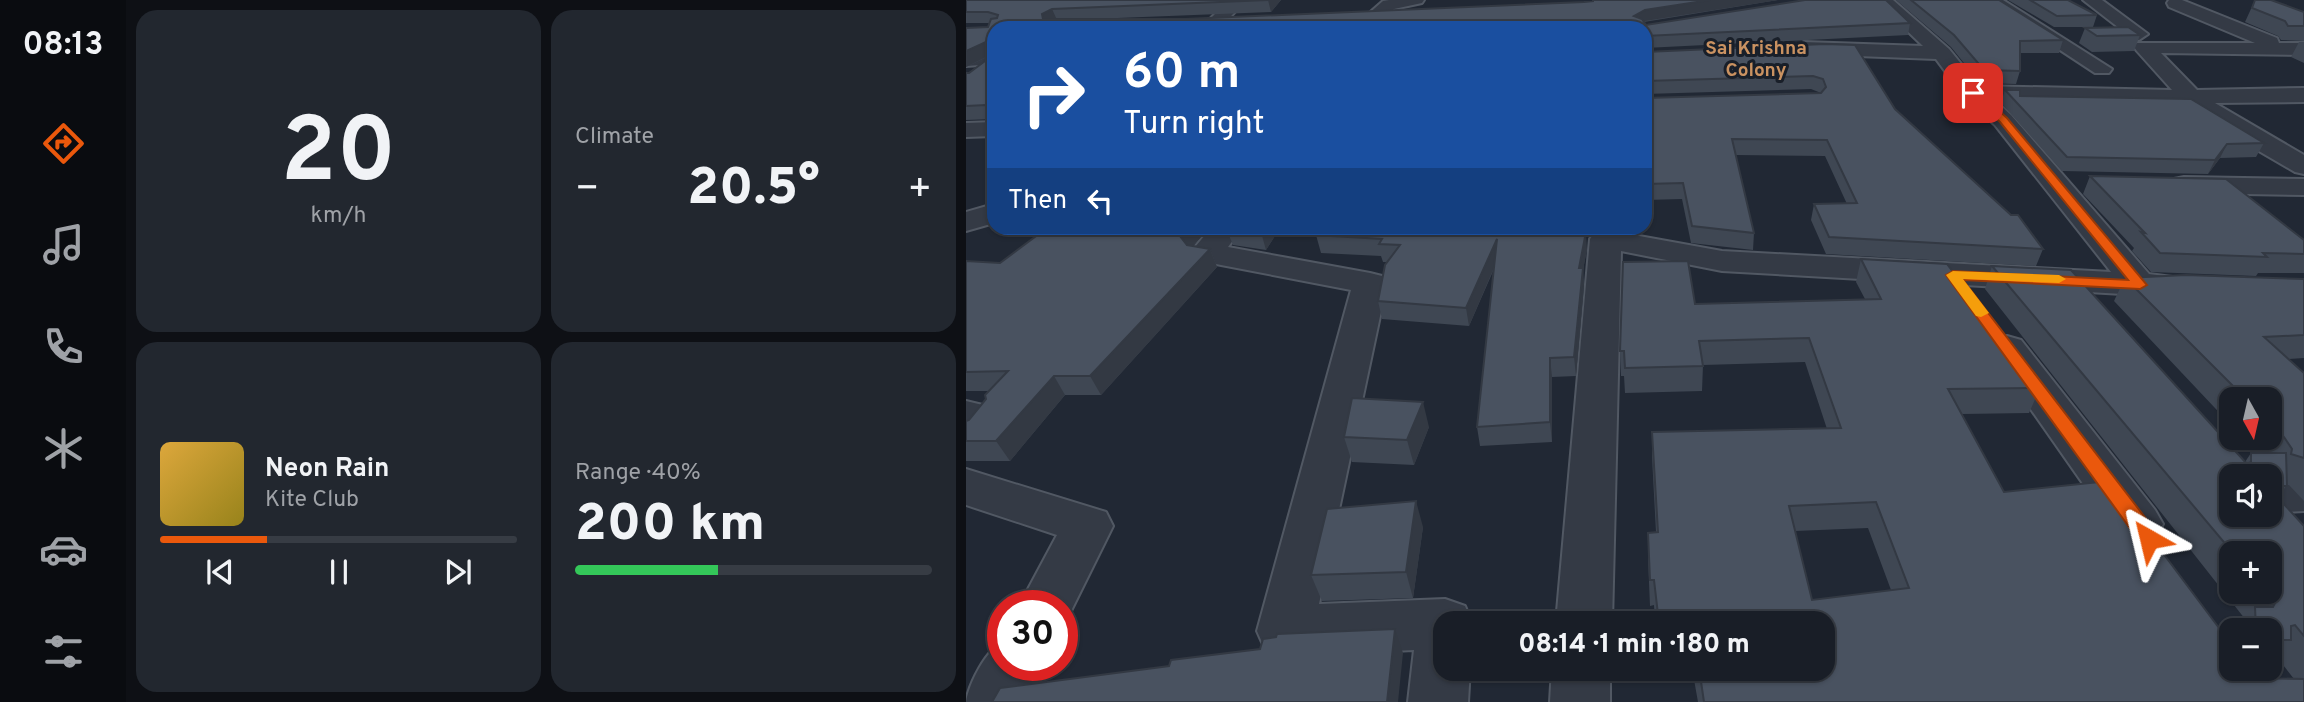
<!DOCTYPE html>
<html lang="en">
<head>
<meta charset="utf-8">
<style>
	:root { --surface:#191e27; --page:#22272f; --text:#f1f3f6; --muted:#9fa2a7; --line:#373c44; --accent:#ea580c }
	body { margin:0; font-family:Overpass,sans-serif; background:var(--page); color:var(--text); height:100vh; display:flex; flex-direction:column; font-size:26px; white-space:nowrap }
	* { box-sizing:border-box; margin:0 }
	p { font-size:23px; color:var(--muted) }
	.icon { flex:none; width:38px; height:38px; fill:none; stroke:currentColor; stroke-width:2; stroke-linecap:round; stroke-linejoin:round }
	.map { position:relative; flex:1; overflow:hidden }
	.sheet { display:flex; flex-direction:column; gap:10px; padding:10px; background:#0e1015; width:840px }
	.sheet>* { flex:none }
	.hud { position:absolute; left:21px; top:21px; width:665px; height:214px; border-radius:21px; box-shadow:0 2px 5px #0004,0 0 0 2px var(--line); background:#1a4fa0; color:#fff; overflow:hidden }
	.needle { width:46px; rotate:172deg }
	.controls { position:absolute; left:1253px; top:387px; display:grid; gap:14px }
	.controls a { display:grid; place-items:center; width:63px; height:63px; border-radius:14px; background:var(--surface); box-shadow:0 2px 5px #0004,0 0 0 2px var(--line); font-size:35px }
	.speed { position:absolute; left:21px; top:590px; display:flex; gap:14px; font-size:35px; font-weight:700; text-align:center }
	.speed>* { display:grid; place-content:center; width:91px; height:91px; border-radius:50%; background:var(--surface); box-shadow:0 2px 5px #0004,0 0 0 2px var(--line); line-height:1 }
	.speed .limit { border:10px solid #d22; background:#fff; color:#111 }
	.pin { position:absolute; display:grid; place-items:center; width:60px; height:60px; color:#fff; margin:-30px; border-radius:14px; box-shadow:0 4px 10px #0006 }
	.me { position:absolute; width:77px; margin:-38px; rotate:323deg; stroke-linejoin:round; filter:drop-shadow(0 0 5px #0008) }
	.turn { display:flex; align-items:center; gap:24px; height:147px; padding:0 21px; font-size:32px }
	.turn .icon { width:91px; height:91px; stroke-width:2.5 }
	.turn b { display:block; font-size:49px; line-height:60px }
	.then { display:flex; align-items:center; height:66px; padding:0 21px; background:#0003; gap:14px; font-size:26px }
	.big { font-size:52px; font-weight:800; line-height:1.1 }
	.sheet .tile { flex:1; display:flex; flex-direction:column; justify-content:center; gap:10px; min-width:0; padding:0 24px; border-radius:21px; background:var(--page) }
	.sheet .dial { align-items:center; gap:0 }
	.dial b { font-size:91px; line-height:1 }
	.song { display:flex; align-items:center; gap:21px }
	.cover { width:84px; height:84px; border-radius:10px; background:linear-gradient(135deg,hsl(40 70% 55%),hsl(50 70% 35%)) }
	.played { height:7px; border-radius:4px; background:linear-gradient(90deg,var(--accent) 30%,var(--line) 30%) }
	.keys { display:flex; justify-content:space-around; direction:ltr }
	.heat { display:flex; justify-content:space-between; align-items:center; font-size:38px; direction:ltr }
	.charge { height:10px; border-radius:5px; background:linear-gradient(90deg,#34c759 40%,var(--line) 0) }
	.sheet .tiles { flex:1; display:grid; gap:10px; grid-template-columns:repeat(2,1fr) }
	.trip { position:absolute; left:467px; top:611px; width:402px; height:70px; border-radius:21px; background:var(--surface); box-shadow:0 2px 5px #0004,0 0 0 2px var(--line); font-weight:800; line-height:70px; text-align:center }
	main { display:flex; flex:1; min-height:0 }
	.tab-bar { display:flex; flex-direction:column; width:126px; justify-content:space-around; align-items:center; background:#0a0c10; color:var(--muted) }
	.tab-bar .icon { width:49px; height:49px }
	.tab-bar .active { color:var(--accent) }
	.tab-bar b { font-size:32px; color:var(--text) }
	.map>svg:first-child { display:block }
</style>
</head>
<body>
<main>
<nav class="tab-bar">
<b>08:13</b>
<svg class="icon active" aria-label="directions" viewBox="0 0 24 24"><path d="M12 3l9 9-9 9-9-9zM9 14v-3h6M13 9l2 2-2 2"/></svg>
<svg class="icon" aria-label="music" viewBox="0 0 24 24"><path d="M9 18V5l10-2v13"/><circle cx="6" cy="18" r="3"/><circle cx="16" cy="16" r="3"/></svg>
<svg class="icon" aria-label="phone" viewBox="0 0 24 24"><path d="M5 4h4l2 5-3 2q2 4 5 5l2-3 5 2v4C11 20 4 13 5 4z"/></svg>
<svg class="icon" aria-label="climate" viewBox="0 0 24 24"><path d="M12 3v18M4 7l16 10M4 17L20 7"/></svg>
<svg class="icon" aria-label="car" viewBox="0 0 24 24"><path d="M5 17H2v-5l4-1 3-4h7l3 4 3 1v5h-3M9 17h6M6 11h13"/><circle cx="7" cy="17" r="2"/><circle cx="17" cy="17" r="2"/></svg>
<svg class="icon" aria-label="filters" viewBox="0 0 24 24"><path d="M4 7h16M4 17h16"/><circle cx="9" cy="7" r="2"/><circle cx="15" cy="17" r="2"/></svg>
</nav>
<section class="sheet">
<div class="tiles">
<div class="tile dial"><b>20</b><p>km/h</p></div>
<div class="tile"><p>Climate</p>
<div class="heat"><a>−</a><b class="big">20.5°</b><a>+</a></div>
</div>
<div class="tile">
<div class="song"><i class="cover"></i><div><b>Neon Rain</b><p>Kite Club</p></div></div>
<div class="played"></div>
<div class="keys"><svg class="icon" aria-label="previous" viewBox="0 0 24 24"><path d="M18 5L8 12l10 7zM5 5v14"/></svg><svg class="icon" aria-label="pause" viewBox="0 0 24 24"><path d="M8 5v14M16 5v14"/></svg><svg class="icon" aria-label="next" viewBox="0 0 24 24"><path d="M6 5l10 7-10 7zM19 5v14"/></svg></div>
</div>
<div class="tile"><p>Range · 40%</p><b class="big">200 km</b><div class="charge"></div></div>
</div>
</section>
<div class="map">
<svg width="1338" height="702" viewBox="0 0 1338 702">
	<rect width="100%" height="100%" fill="#212834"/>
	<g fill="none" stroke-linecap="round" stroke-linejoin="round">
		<defs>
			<g id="minor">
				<polygon points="263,0 280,0 254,28 235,28"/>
				<polygon points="423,0 458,0 456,3 428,9 416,19 404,19 401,15 417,1"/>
				<polygon points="909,0 927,0 983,49 1013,86 1206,90 1171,51 1168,47 1171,43 1289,43 1203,7 1201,3 1203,0 1216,0 1311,38 1313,43 1338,43 1338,55 1195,53 1231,90 1338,88 1338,102 1249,103 1338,155 1338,174 1329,172 1250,126 1220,104 1028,100 1045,115 1183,274 1222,279 1227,286 1222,293 1210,296 1174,295 756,271 655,251 646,623 590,623 624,239 629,232 640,230 756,251 1145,272 1029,125 999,98 970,59 838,54 828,48 838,42 957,46"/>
				<polygon points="1018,0 1037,0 1146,69 1143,73 1129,73"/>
				<polygon points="1117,0 1136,0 1182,34 1173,40 1166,38"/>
				<polygon points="28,52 28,64 0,66 0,54"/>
				<polygon points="28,122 28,136 0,137 0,123"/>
				<polygon points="1218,177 1338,179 1338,195 1218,193 1208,191 1204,185 1208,179"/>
				<polygon points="28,204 28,223 0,231 0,212"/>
				<polygon points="245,228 276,228 262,247 404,273 416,276 421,283 353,604 479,599 499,606 506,623 480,623 480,668 504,668 502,702 442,702 448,650 319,656 299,649 291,631 385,290 229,260 224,253"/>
				<polygon points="1041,336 1055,340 1189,510 1197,524 1189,538 1172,544 1155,538 1022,348 1027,340"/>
				<polygon points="0,401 25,407 31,417 15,438 0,442"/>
				<polygon points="0,469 140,512 147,526 99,623 96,624 96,606 53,606 91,535 0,505"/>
				<polygon points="1338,475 1338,511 1304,513 1304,477"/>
				<path d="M37,643V665H78L61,702H0C3,684 20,649 37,643Z"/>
				<polygon points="586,668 644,668 644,702 584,702"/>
			</g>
		</defs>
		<use href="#minor" stroke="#515863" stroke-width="4"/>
		<use href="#minor" fill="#343a45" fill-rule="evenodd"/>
	</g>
	<g fill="#3f4753" fill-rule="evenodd">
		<polygon points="0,0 315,0 305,12 126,19 219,19 626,2 626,0 812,0 678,22 680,25 944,23 942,35 679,48 679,28 28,28 28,119 0,120 0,73 3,73 23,58 23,56 0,67 0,28 22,27 23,23 0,23"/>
		<polygon points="930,0 1033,0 1097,40 1093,53 1054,53 1054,71 1050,84 1014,83 985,47"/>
		<polygon points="1042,0 1102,0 1131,15 1127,27 1088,27"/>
		<polygon points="1289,0 1338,12 1338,41 1315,40 1312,36 1279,22"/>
		<polygon points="1119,28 1174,35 1168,51 1126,52 1113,43"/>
		<polygon points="1333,42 1338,42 1338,63 1325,57"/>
		<polygon points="859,44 929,109 1077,249 1070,266 860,254 845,220 848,204 881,204 859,156 770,155 788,233 787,250 725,243 716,199 679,200 679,98 855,93 845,89 679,94 679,52"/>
		<polygon points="1039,90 1054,96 1298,143 1290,157 1254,158 1242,174 1096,171 1035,103"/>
		<polygon points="1124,176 1338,240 1338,273 1292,273 1290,276 1185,272 1166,251 1168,248 1117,194"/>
		<polygon points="81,228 242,228 227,246 244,249 251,267 135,395 99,395 44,461 0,461 0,421 3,420 20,399 23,391 0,391 0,261 34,263"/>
		<polygon points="260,228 314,228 300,250 267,245"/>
		<polygon points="350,235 621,249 617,270 618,286 610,376 586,377 586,442 514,446 511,427 528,269 503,326 416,319 412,301 422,262 417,262 415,256 355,253"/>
		<path d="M895,259L1074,388L1063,413L996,414L1038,492L1290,678L1328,679L1310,656L1304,663V630H1270L1279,619L1019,289L1026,266L1279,462L1285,453H1291L1277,438H1304V399H1265V425L1148,301L1159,278L1338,279V358L1323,359L1338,373V501L1323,485H1321L1312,497L1338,526V702H732L727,674L694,676V668H858V623H689L688,605L684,606L682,558V533L690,532L686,457V432L861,429L839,362L737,365L736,391L659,393L658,376H655L654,351L729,304L899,299L890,282ZM902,528L925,590L846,600L829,531ZM1265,553H1304V592H1265Z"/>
		<polygon points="463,427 448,465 386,462 378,437"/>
		<polygon points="457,527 447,598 356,601 345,575"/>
	</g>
	<g fill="#333943">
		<polygon points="302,0 315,0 305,12"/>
		<polygon points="744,0 812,0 679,21 668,27 668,16 679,10"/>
		<polygon points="86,9 91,20 81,28 76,14"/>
		<polygon points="24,40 28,53 0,67 0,51"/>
		<polygon points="1261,144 1254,158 1242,174 1249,160"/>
		<polygon points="221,228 242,228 221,253 214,236"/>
		<polygon points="298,228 314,228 300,250 295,232"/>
		<polygon points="620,232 621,249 617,270 618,286 610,376 608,357 613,268"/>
		<polygon points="531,239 533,256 503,326 500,308"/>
		<polygon points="244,249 251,267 135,395 124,376"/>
		<polygon points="584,358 586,377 586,442 584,422"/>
		<polygon points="88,376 99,395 44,461 30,441"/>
		<polygon points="457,402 463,427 448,465 441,440"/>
		<polygon points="450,501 457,527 447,598 440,572"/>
		<polygon points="429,629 437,653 432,702 421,702"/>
	</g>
	<g fill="#495260" stroke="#333943" stroke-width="2" fill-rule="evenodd">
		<polygon points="0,0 302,0 86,9 76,14 77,19 219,19 618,2 627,1 627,0 744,0 679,10 668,16 676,19 680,25 839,0 920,0 944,23 679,36 679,28 28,28 28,110 23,110 20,105 0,106 0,73 3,73 23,58 24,40 0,51 0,28 22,27 25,19 31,18 32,15 22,12 0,12"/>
		<polygon points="945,0 1033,0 1097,40 1054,41 1054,71 1018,70 988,35"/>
		<polygon points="1064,0 1102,0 1131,15 1091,16"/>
		<polygon points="1289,0 1305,0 1338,12 1338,26 1322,26 1319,21 1286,8"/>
		<polygon points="1162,27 1174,35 1131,36 1119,28"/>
		<polygon points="859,44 889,45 929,109 1045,215 1052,215 1077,249 863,237 848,204 891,203 861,140 766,139 788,233 726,226 717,183 679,184 679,98 855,93 860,87 857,79 847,76 679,81 679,52"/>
		<polygon points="1039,90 1054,90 1054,96 1225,99 1298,143 1261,144 1249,160 1101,157"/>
		<polygon points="1124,176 1260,179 1338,240 1338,254 1297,253 1301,257 1194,253 1175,232 1179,233"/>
		<polygon points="81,228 221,228 214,236 221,245 244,249 124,376 88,376 30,441 0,441 0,421 3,420 20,399 19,395 42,371 0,372 0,261 34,263"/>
		<polygon points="260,228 298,228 295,232"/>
		<polygon points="354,228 558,228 620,232 613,268 617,268 608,357 584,358 584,422 511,427 531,239 500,308 412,301 419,265 434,245 413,244 416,239 350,235"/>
		<path d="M895,259L981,264L1074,388L982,389L1038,492L1143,481L1265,644V668H1284L1290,678L1338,679V702H738L733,668H858V623H693L688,580H684L682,533L692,532L686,432L875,428L843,338L733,341L737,366L659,368L658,351H654L657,262L722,261L729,304L915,299ZM910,502L943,588L846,600L823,506Z"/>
		<path d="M1026,266L1105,270L1281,464L1285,462V453H1320L1321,486H1307L1305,490L1338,526V636L1329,625L1325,626V640H1304V630H1290L1289,607H1307L1309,603L1300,592H1304V553H1267ZM1265,476H1304V514H1265Z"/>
		<polygon points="1220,275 1338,279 1338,335 1298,337 1338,373 1338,458 1325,454 1326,449 1318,437 1304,422 1304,399 1280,399 1159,278"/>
		<polygon points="386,398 457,402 441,440 378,437"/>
		<polygon points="450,501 440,572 345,575 361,509"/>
		<polygon points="429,629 421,702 26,702 34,688 203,666 205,660 294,649 297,639 310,637 311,634"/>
	</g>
	<polygon fill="#ea580c" stroke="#983908" stroke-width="2" points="1004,91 1011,91 1041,118 1181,285 1174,289 997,280 1191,533 1194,539 1191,545 1183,547 1176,545 980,275 987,271 1162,280 1034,122 1004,95"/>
	<polygon fill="#f59e0b" points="987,271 1093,275 1100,279 1093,283 997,279 1023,313 1015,317 1010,316 980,275"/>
	<g text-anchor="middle" stroke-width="6" stroke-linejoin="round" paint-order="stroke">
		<g font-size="19" font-weight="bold" fill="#ca9261" stroke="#191f29">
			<text x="790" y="54">Sai Krishna<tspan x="790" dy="22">Colony</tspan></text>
		</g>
	</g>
</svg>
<div class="controls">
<a><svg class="needle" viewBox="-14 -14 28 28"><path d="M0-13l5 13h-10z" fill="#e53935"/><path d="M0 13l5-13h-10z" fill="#9fa2a7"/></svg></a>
<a><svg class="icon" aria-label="sound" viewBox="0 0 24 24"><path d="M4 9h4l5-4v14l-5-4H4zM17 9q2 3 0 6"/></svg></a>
<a>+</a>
<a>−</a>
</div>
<div class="speed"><div class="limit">30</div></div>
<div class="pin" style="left:1007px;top:93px;background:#d93025"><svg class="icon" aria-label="arrive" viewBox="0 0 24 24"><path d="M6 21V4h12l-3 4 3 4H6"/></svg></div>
<svg class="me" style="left:1183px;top:539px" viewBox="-20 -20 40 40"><path d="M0-17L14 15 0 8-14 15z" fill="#ea580c" stroke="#fff" stroke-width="4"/></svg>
<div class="trip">08:14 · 1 min · 180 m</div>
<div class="hud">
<div class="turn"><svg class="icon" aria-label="right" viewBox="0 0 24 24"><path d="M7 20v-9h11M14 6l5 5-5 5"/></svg><div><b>60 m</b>Turn right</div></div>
<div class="then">Then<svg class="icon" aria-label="left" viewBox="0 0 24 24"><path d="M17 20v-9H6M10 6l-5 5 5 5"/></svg></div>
</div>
</div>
</main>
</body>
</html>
